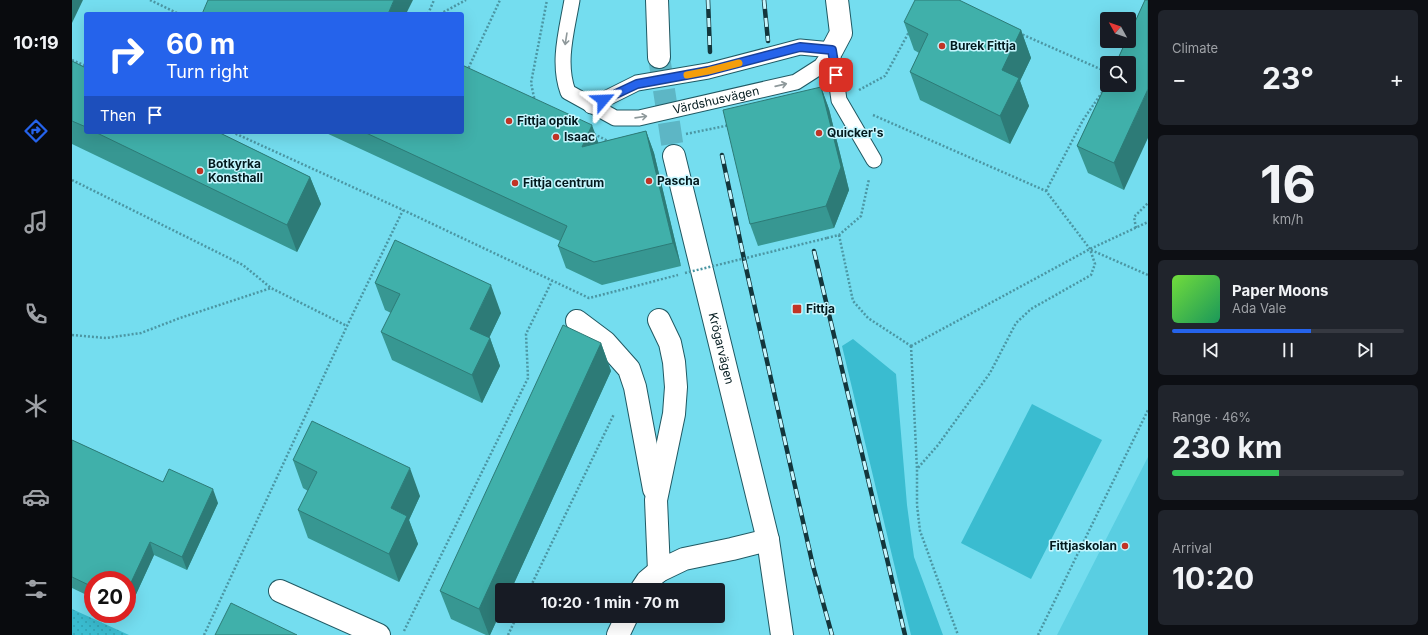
<!DOCTYPE html>
<html lang="en">
<head>
<meta charset="utf-8">
<style>
	:root { --surface:#171b24; --page:#20242c; --text:#f1f3f6; --muted:#9ea1a6; --line:#363941; --accent:#2563eb }
	body { margin:0; font-family:Inter,sans-serif; background:var(--page); color:var(--text); height:100vh; display:flex; flex-direction:column; font-size:15px; white-space:nowrap }
	* { box-sizing:border-box; margin:0 }
	p { font-size:13px; color:var(--muted) }
	.icon { flex:none; width:22px; height:22px; fill:none; stroke:currentColor; stroke-width:2; stroke-linecap:round; stroke-linejoin:round }
	.map { position:relative; flex:1; overflow:hidden }
	.sheet { display:flex; flex-direction:column; gap:10px; padding:10px; background:#0d0f14; width:280px }
	.sheet>* { flex:none }
	.banner { position:absolute; left:12px; top:12px; width:380px; height:122px; border-radius:4px; box-shadow:0 4px 16px #0002; background:#2563eb; color:#fff; overflow:hidden }
	.needle { width:26px; rotate:310deg }
	.controls { position:absolute; left:1028px; top:12px; display:grid; gap:8px }
	.controls a { display:grid; place-items:center; width:36px; height:36px; border-radius:4px; background:var(--surface); box-shadow:0 4px 16px #0002; font-size:20px }
	.speed { position:absolute; left:12px; top:571px; display:flex; gap:8px; font-size:20px; font-weight:700; text-align:center }
	.speed>* { display:grid; place-content:center; width:52px; height:52px; border-radius:50%; background:var(--surface); box-shadow:0 4px 16px #0002; line-height:1 }
	.speed .limit { border:6px solid #d22; background:#fff; color:#111 }
	.pin { position:absolute; display:grid; place-items:center; width:34px; height:34px; color:#fff; margin:-17px; border-radius:8px; box-shadow:0 2px 6px #0006 }
	.me { position:absolute; width:44px; margin:-22px; rotate:64deg; stroke-linejoin:round; filter:drop-shadow(0 0 3px #0008) }
	.turn { display:flex; align-items:center; gap:14px; height:84px; padding:0 16px; font-size:18px }
	.turn .icon { width:52px; height:52px; stroke-width:2.5 }
	.turn b { display:block; font-size:28px; line-height:34px }
	.then { display:flex; align-items:center; height:38px; padding:0 16px; background:#0003; gap:8px; font-size:15px }
	.big { font-size:30px; font-weight:700; line-height:1.1 }
	.sheet .card { flex:1; display:flex; flex-direction:column; justify-content:center; gap:6px; min-width:0; padding:0 14px; border-radius:6px; background:var(--page) }
	.sheet .dial { align-items:center; gap:0 }
	.dial b { font-size:52px; line-height:1 }
	.song { display:flex; align-items:center; gap:12px }
	.cover { width:48px; height:48px; border-radius:6px; background:linear-gradient(135deg,hsl(100 70% 55%),hsl(150 70% 35%)) }
	.played { height:4px; border-radius:2px; background:linear-gradient(90deg,var(--accent) 60%,var(--line) 60%) }
	.keys { display:flex; justify-content:space-around; direction:ltr }
	.heat { display:flex; justify-content:space-between; align-items:center; font-size:22px; direction:ltr }
	.charge { height:6px; border-radius:3px; background:linear-gradient(90deg,#34c759 46%,var(--line) 0) }
	.trip { position:absolute; left:423px; top:583px; width:230px; height:40px; border-radius:4px; background:var(--surface); box-shadow:0 4px 16px #0002; font-weight:700; line-height:40px; text-align:center }
	main { display:flex; flex:1; min-height:0 }
	.dock { display:flex; flex-direction:column; width:72px; justify-content:space-around; align-items:center; background:#090b0e; color:var(--muted) }
	.dock .icon { width:28px; height:28px }
	.dock .current { color:var(--accent) }
	.dock b { font-size:18px; color:var(--text) }
	.map>svg:first-child { display:block }
</style>
</head>
<body>
<main>
<nav class="dock">
<b>10:19</b>
<svg class="icon current" aria-label="directions" viewBox="0 0 24 24"><path d="M12 3l9 9-9 9-9-9zM9 14v-3h6M13 9l2 2-2 2"/></svg>
<svg class="icon" aria-label="music" viewBox="0 0 24 24"><path d="M9 18V5l10-2v13"/><circle cx="6" cy="18" r="3"/><circle cx="16" cy="16" r="3"/></svg>
<svg class="icon" aria-label="phone" viewBox="0 0 24 24"><path d="M5 4h4l2 5-3 2q2 4 5 5l2-3 5 2v4C11 20 4 13 5 4z"/></svg>
<svg class="icon" aria-label="climate" viewBox="0 0 24 24"><path d="M12 3v18M4 7l16 10M4 17L20 7"/></svg>
<svg class="icon" aria-label="car" viewBox="0 0 24 24"><path d="M5 17H2v-5l4-1 3-4h7l3 4 3 1v5h-3M9 17h6M6 11h13"/><circle cx="7" cy="17" r="2"/><circle cx="17" cy="17" r="2"/></svg>
<svg class="icon" aria-label="filters" viewBox="0 0 24 24"><path d="M4 7h16M4 17h16"/><circle cx="9" cy="7" r="2"/><circle cx="15" cy="17" r="2"/></svg>
</nav>
<div class="map">
<svg width="1076" height="635" viewBox="0 0 1076 635">
	<defs>
		<pattern id="park-dots" width="8" height="8" patternUnits="userSpaceOnUse"><rect width="8" height="8" fill="#3abcd0"/><path d="M2 2h.1M6 6h.1" fill="none" stroke="#31a1b2" stroke-width="1.8" stroke-linecap="round"/></pattern>
	</defs>
	<rect width="100%" height="100%" fill="#74ddef"/>
	<polygon fill="#59cee2" points="1076,457 1076,635 985,635"/>
	<g fill="#3abcd0">
		<polygon points="781,339 824,374 835,505 842,557 871,635 839,635 770,346"/>
		<polygon points="960,404 1030,440 959,579 889,543"/>
	</g>
	<polygon fill="url(#park-dots)" points="0,609 57,635 0,635"/>
	<g fill="none" stroke-linecap="round" stroke-linejoin="round">
		<polyline stroke="#5db6c5" stroke-width="22" stroke-dasharray="22 11" stroke-linecap="butt" points="587,57 602,156"/>
		<defs>
			<g id="lane">
				<path id="s1" d="M500,0C495,30 485,62 496,92L543,118H567L724,82L749,66L760,50"/>
				<polyline points="760,50 767,100 802,160"/>
				<polyline points="519,106 565,83 636,71 728,47 760,50"/>
			</g>
			<g id="street">
				<polyline points="760,50 769,33 765,0"/>
				<polyline points="587,320 598,343 602,362 604,387 602,414 584,500 587,571 612,559 660,549 696,540"/>
				<polyline points="505,321 533,342 557,369 563,387 582,489"/>
				<polyline points="569,590 575,581 587,571"/>
				<polyline points="208,591 307,635"/>
				<polyline points="546,635 555,616"/>
			</g>
			<g id="secondary">
				<polyline points="585,0 587,57"/>
				<path id="s2" d="M602,156L696,540L710,635"/>
			</g>
		</defs>
		<use href="#lane" stroke="#205963" stroke-width="17"/>
		<use href="#street" stroke="#205963" stroke-width="24"/>
		<use href="#secondary" stroke="#205963" stroke-width="24"/>
		<g stroke="#4b96a3" stroke-width="2.5" stroke-dasharray="2 2" stroke-linecap="butt">
			<polyline points="78,0 107,14"/>
			<polyline points="356,14 362,0"/>
			<polyline points="368,14 394,0"/>
			<polyline points="947,33 1035,72"/>
			<polyline points="0,60 14,66"/>
			<polyline points="390,66 396,69 428,0"/>
			<polyline points="787,90 813,76 837,32"/>
			<polyline points="463,102 459,83 475,0"/>
			<polyline points="801,115 974,191 1018,249 1023,264 1019,275 959,309 944,323 918,373 866,445 845,469"/>
			<polyline points="160,132 331,210 517,298 606,275"/>
			<polyline points="522,134 538,142"/>
			<polyline points="614,134 658,125"/>
			<polyline points="0,180 171,265 199,288"/>
			<polyline points="974,191 1011,120 1031,91"/>
			<polyline points="1064,228 1062,217 1076,203"/>
			<polyline points="767,235 781,301 796,318 839,346"/>
			<polyline points="755,238 767,235 789,216 797,179"/>
			<polyline points="1019,250 1076,275"/>
			<polyline points="0,335 34,338 69,333 108,318 199,288 275,326"/>
			<polyline points="839,346 845,469 845,505 848,531 886,635"/>
			<polyline points="839,346 1018,249 1076,222"/>
			<polyline points="457,590 542,414"/>
			<polyline points="332,631 456,378 454,334 480,281"/>
			<polyline points="132,635 275,326 331,210"/>
			<polyline points="436,635 445,616"/>
			<polyline points="966,635 1076,410"/>
		</g>
		<use href="#lane" stroke="#fff" stroke-width="15"/>
		<use href="#street" stroke="#fff" stroke-width="22"/>
		<use href="#secondary" stroke="#fff" stroke-width="22"/>
		<defs>
			<g id="rail">
				<polyline points="636,0 638,52"/>
				<polyline points="692,0 696,41"/>
				<polyline points="650,155 672,259 741,566 760,635"/>
				<polyline points="742,251 833,635"/>
			</g>
		</defs>
		<use href="#rail" stroke="#13363c" stroke-width="4.5"/>
		<use href="#rail" stroke="#c6f6fe" stroke-width="3" stroke-dasharray="9" stroke-linecap="butt"/>
		<polyline stroke="#4b96a3" stroke-width="2.5" stroke-dasharray="2 2" stroke-linecap="butt" points="613,273 755,238"/>
	</g>
	<g fill="#379792">
		<polygon points="1073,0 1052,190 1016,173 1005,146"/>
		<polygon points="832,22 949,30 959,58 948,81 957,106 938,144 848,100 838,72 847,53 842,50"/>
		<polygon points="0,61 14,68 14,132 146,132 238,177 249,204 225,252 0,144"/>
		<polygon points="749,87 757,109 777,190 762,228 686,246 678,224"/>
		<polygon points="574,131 582,153 609,266 530,285 494,268 486,246 488,241 252,132 390,132 526,143"/>
		<polygon points="303,283 429,313 417,338 418,338 428,366 410,403 320,360 309,332 319,313 313,310"/>
		<polygon points="529,343 539,371 439,590 430,590 430,609 418,635 414,635 379,619 368,591"/>
		<polygon points="0,440 91,482 146,503 115,570 82,555 55,614 55,580 21,580 21,598 0,588"/>
		<polygon points="221,460 348,496 337,520 346,544 327,582 236,538 226,510 236,491 231,488"/>
	</g>
	<g fill="#2d7b77">
		<polygon points="0,0 11,0 0,23"/>
		<polygon points="322,0 341,0 334,14 316,14"/>
		<polygon points="949,30 959,58 948,81 957,106 938,144 928,116 930,70"/>
		<polygon points="749,87 757,109 777,190 762,228 754,206"/>
		<polygon points="1076,89 1076,138 1052,190 1042,163"/>
		<polygon points="520,125 528,147 510,147"/>
		<polygon points="574,131 582,153 609,266 601,243"/>
		<polygon points="238,177 249,204 225,252 215,225"/>
		<polygon points="419,285 429,313 408,357 398,329"/>
		<polygon points="418,338 428,366 410,403 400,375"/>
		<polygon points="529,343 539,371 439,590 430,590 430,609 418,635 417,635 407,609"/>
		<polygon points="338,468 348,496 337,520 346,544 327,582 317,554 319,508"/>
		<polygon points="141,489 146,503 115,570 110,557"/>
		<polygon points="78,542 82,555 55,614 55,591"/>
	</g>
	<g fill="#40b0aa" stroke="#2d7b77">
		<polygon points="136,0 322,0 316,14 130,14"/>
		<polygon points="843,0 887,0 949,30 930,70 947,78 928,116 838,72 856,34 832,22"/>
		<polygon points="1073,0 1076,0 1076,89 1042,163 1005,146 1035,82 1035,85 1057,85 1057,63 1044,63 1054,41 1057,41 1057,35"/>
		<polygon points="0,61 14,68 14,127 0,121"/>
		<polygon points="390,65 520,125 510,147 574,131 601,243 522,262 486,246 495,226 292,132 390,132"/>
		<polygon points="749,87 769,167 754,206 678,224 651,110"/>
		<polygon points="23,132 146,132 238,177 215,225"/>
		<polygon points="323,240 419,285 398,329 418,338 400,375 309,332 328,294 303,283"/>
		<polygon points="491,325 529,343 407,609 368,591"/>
		<polygon points="240,421 338,468 319,508 335,516 317,554 226,510 245,472 221,460"/>
		<polygon points="0,440 91,482 97,469 141,489 110,557 78,542 55,591 55,580 21,580 21,587 0,577"/>
		<polygon points="159,603 225,635 143,635"/>
	</g>
	<defs><path id="oneway-shaft" d="M-6 0H5M1.5-3L5.5 0L1.5 3" fill="none" stroke-width="1.6" stroke-linecap="round" stroke-linejoin="round"/></defs>
	<g stroke="#8e989a">
		<use href="#oneway-shaft" transform="translate(494 39) rotate(99)"/>
		<use href="#oneway-shaft" transform="translate(709 85) rotate(-13)"/>
		<use href="#oneway-shaft" transform="translate(569 117) rotate(-8)"/>
	</g>
	<g fill="none" stroke-linecap="round" stroke-linejoin="round">
		<defs>
			<polyline id="route" points="531,100 565,84 636,71 728,47 760,50 764,75"/>
		</defs>
		<use href="#route" stroke="#184099" stroke-width="10"/>
		<use href="#route" stroke="#2563eb" stroke-width="7"/>
		<polyline stroke="#f59e0b" stroke-width="7" points="615,75 636,71 667,63"/>
	</g>
	<g fill="#c13426" stroke="#c6f6fe" stroke-width="1.5">
		<circle cx="870" cy="46" r="4"/>
		<circle cx="437" cy="121" r="4"/>
		<circle cx="747" cy="133" r="4"/>
		<circle cx="484" cy="137" r="4"/>
		<circle cx="128" cy="171" r="4"/>
		<circle cx="577" cy="181" r="4"/>
		<circle cx="443" cy="183" r="4"/>
		<rect x="720" y="304" width="10" height="10" rx="2"/>
		<circle cx="1053" cy="546" r="4"/>
	</g>
	<g text-anchor="middle" stroke-width="3" stroke-linejoin="round" paint-order="stroke">
		<g font-size="12" font-weight="bold" fill="#031a1e" stroke="#c6f6fe" text-anchor="start">
			<text x="878" y="50">Burek Fittja</text>
			<text x="445" y="125">Fittja optik</text>
			<text x="755" y="137">Quicker's</text>
			<text x="492" y="141">Isaac</text>
			<text x="136" y="168">Botkyrka<tspan x="136" dy="14">Konsthall</tspan></text>
			<text x="585" y="185">Pascha</text>
			<text x="451" y="187">Fittja centrum</text>
			<text x="734" y="313">Fittja</text>
			<text x="1045" y="550" text-anchor="end">Fittjaskolan</text>
		</g>
		<g font-size="12" fill="#031a1e" stroke="#c6f6fe">
			<text dy="4" stroke="none"><textPath href="#s1" startOffset="250">Värdshusvägen</textPath></text>
			<text dy="4" stroke="none"><textPath href="#s2" startOffset="198">Krögarvägen</textPath></text>
		</g>
	</g>
</svg>
<div class="controls">
<a><svg class="needle" viewBox="-14 -14 28 28"><path d="M0-13l5 13h-10z" fill="#e53935"/><path d="M0 13l5-13h-10z" fill="#9ea1a6"/></svg></a>
<a><svg class="icon" aria-label="search" viewBox="0 0 24 24"><circle cx="10" cy="10" r="6"/><path d="M15 15l6 6"/></svg></a>
</div>
<div class="speed"><div class="limit">20</div></div>
<div class="pin" style="left:764px;top:75px;background:#d93025"><svg class="icon" aria-label="arrive" viewBox="0 0 24 24"><path d="M6 21V4h12l-3 4 3 4H6"/></svg></div>
<svg class="me" style="left:531px;top:100px" viewBox="-20 -20 40 40"><path d="M0-17L14 15 0 8-14 15z" fill="#2563eb" stroke="#fff" stroke-width="4"/></svg>
<div class="trip">10:20 · 1 min · 70 m</div>
<div class="banner">
<div class="turn"><svg class="icon" aria-label="right" viewBox="0 0 24 24"><path d="M7 20v-9h11M14 6l5 5-5 5"/></svg><div><b>60 m</b>Turn right</div></div>
<div class="then">Then<svg class="icon" aria-label="arrive" viewBox="0 0 24 24"><path d="M6 21V4h12l-3 4 3 4H6"/></svg></div>
</div>
</div>
<section class="sheet">
<div class="card"><p>Climate</p>
<div class="heat"><a>−</a><b class="big">23°</b><a>+</a></div>
</div>
<div class="card dial"><b>16</b><p>km/h</p></div>
<div class="card">
<div class="song"><i class="cover"></i><div><b>Paper Moons</b><p>Ada Vale</p></div></div>
<div class="played"></div>
<div class="keys"><svg class="icon" aria-label="previous" viewBox="0 0 24 24"><path d="M18 5L8 12l10 7zM5 5v14"/></svg><svg class="icon" aria-label="pause" viewBox="0 0 24 24"><path d="M8 5v14M16 5v14"/></svg><svg class="icon" aria-label="next" viewBox="0 0 24 24"><path d="M6 5l10 7-10 7zM19 5v14"/></svg></div>
</div>
<div class="card"><p>Range · 46%</p><b class="big">230 km</b><div class="charge"></div></div>
<div class="card"><p>Arrival</p><b class="big">10:20</b></div>
</section>
</main>
</body>
</html>
